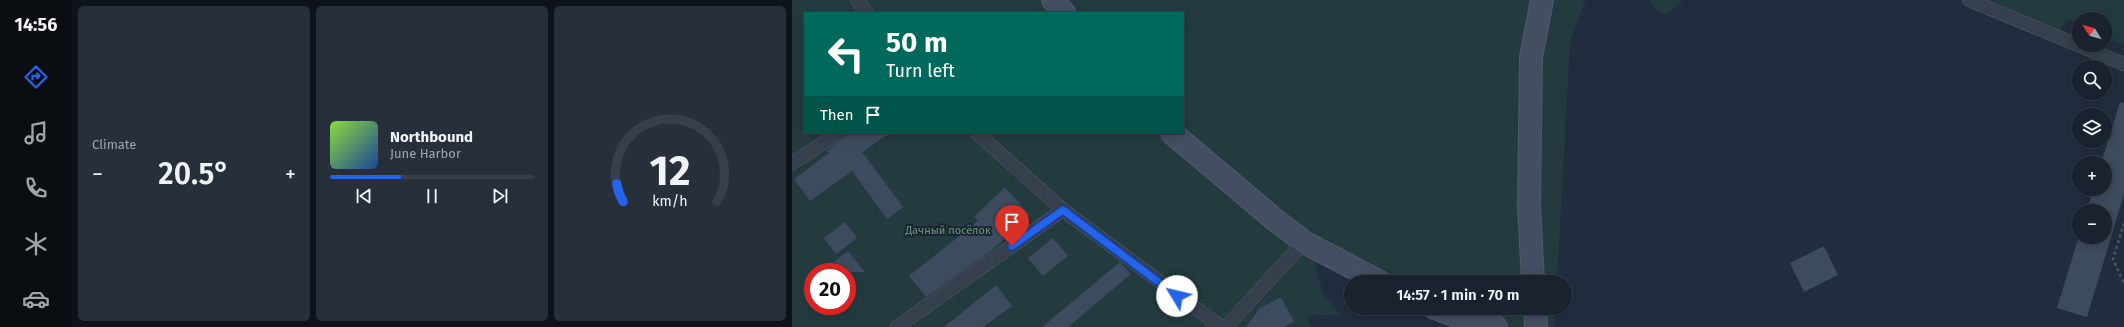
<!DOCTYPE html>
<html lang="en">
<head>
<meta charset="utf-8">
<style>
	:root { --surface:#19222e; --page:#262f3a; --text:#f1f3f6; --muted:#9fa4aa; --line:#373f4a; --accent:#2563eb }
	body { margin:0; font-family:"Fira Sans",sans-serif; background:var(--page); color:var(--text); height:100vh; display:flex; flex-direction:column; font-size:15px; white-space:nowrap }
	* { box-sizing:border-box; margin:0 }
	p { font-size:13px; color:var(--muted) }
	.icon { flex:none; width:22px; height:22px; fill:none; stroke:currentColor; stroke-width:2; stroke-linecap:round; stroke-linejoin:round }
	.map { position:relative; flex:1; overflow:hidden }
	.panel { display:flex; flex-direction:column; gap:6px; padding:6px; background:#0e1319; width:720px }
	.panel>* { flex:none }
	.guide { position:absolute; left:12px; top:12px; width:380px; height:122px; border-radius:0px; box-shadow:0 2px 10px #0003,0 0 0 1px var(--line); background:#00695c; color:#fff; overflow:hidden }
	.needle { width:26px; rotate:307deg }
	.controls { position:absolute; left:1280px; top:12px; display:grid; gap:8px }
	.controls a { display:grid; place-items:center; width:40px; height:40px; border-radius:50%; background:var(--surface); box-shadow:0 2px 10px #0003,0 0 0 1px var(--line); font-size:20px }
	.speed { position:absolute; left:12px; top:263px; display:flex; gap:8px; font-size:20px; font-weight:700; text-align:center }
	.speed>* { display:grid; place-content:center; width:52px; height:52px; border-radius:50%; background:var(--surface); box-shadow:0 2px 10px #0003,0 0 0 1px var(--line); line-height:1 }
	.speed .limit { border:6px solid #d22; background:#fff; color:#111 }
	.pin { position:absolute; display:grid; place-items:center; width:34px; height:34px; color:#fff; margin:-41px -17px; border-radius:50% 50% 50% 0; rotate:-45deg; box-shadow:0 0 4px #0007 }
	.pin .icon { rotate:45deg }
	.me { position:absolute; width:44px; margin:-22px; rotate:306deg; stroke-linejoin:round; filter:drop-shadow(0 0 3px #0008) }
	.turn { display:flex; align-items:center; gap:14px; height:84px; padding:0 16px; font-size:18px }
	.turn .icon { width:52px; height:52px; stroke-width:2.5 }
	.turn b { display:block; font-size:28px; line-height:34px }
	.then { display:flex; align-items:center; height:38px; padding:0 16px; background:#0003; gap:8px; font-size:15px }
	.big { font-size:30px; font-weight:600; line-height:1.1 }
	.panel .card { flex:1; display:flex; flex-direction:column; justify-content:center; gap:6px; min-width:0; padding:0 14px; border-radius:6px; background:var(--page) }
	.panel .dial { align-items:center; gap:0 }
	.dial svg { height:104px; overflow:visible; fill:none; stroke:var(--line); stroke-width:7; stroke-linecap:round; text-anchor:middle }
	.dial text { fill:var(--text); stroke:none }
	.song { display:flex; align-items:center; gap:12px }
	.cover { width:48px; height:48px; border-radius:6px; background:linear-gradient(135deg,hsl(90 70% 55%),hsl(220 70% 35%)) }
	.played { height:4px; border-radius:2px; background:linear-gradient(90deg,var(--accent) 35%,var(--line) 35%) }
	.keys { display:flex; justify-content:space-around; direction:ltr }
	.heat { display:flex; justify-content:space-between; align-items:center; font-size:22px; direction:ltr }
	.panel .tiles { flex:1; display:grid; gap:6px; grid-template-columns:repeat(3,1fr) }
	.trip { position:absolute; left:552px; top:275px; width:228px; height:40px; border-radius:20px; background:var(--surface); box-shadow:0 2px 10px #0003,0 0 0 1px var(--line); font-weight:600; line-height:40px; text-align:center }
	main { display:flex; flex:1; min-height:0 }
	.tab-bar { display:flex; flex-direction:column; width:72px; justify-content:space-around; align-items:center; background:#0a0e12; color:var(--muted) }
	.tab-bar .icon { width:28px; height:28px }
	.tab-bar .selected { color:var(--accent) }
	.tab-bar b { font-size:18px; color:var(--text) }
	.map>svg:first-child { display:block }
</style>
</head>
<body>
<main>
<nav class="tab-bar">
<b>14:56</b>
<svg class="icon selected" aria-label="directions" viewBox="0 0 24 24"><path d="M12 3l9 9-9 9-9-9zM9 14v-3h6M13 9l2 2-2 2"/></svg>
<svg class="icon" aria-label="music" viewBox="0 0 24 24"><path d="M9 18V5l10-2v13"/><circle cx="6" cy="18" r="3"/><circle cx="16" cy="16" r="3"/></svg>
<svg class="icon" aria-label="phone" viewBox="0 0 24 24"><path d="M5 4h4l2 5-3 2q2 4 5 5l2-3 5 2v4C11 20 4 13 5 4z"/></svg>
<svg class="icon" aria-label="climate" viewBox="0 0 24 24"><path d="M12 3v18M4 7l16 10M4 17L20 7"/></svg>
<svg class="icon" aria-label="car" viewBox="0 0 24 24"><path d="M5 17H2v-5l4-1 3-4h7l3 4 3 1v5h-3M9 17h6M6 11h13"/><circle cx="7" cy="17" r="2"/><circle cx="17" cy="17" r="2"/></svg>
</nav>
<section class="panel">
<div class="tiles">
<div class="card"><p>Climate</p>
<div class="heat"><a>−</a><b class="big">20.5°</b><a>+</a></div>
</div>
<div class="card">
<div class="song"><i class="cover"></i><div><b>Northbound</b><p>June Harbor</p></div></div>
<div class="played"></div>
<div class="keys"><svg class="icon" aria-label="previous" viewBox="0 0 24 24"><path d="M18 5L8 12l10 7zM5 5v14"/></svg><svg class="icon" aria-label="pause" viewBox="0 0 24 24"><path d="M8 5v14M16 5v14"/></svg><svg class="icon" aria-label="next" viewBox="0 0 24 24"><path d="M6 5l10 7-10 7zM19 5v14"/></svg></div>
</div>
<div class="card dial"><svg viewBox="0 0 100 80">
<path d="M14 69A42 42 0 1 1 86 69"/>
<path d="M14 69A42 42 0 0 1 9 55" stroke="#2563eb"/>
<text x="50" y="56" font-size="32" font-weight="700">12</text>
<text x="50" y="72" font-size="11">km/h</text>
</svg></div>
</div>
</section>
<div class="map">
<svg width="1332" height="327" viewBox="0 0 1332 327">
	<rect width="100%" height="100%" fill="#212d3e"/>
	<g fill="#233b3f" fill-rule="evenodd">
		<path d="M0,0H793L778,42L765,282H588L521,253L530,293L549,316L519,315L515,320L520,327H0ZM13,13H391V133H13ZM21,272H55V306H21Z"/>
		<polygon points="858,0 889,0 888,4 873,15 861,8"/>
		<polygon points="1198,0 1332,0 1332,45 1313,38 1313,19 1287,19 1287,25 1278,19 1265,31"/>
		<polygon points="643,308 763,308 762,327 704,327"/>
	</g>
	<g fill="#3d4b5e">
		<polygon points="1328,102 1332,103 1332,194 1295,317 1265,308 1287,236 1313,237 1313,211 1295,211 1301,189 1313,189 1313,163 1309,163"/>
		<polygon points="59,133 98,133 70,152 111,207 95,219 60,171 18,201 2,179 37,153 35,151"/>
		<polygon points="213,187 238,215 199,251 134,297 117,276 186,221 182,217"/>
		<polygon points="53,222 65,238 44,254 32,238"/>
		<polygon points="261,238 276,256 251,276 236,258"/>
		<polygon points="1032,246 1046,275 1012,292 998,263"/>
		<polygon points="56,251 73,272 29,272"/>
		<polygon points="328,262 339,274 276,327 250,327"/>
		<polygon points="204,285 220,306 191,327 152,327"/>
		<polygon points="489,297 502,322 491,327 454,327 468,308"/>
	</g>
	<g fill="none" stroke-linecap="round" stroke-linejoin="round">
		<defs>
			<g id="lane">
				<polyline points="65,0 75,13"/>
				<polyline points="1177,0 1332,64"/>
				<polyline points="185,133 271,210"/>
				<polyline points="0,163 47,133"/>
				<polyline points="105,327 271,210 429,327"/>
				<polyline points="434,327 512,242"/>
			</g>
			<g id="secondary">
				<polyline points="261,0 272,13"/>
				<polyline points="380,133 482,219 512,242 588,282"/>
				<polyline points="741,282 737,206 739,57 750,0"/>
				<polyline points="643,308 685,324 704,327"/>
				<polyline points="743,308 744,327"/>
			</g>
		</defs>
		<use href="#lane" stroke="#515a69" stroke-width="14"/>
		<use href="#secondary" stroke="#515a69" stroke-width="24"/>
		<polyline stroke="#41585c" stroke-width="2.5" stroke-dasharray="3 3" stroke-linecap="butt" points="1332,223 1321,259 1332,284"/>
		<use href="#lane" stroke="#363f4e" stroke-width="13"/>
		<use href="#secondary" stroke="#434e62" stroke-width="22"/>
	</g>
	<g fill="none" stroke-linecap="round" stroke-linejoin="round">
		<defs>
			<polyline id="route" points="220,246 271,210 385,296"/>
		</defs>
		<use href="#route" stroke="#184099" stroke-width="10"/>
		<use href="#route" stroke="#2563eb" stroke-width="7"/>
	</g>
	<g text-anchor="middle" stroke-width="4" stroke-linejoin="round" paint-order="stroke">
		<g font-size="11" fill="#669c74" stroke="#1b2433">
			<text x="156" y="234">Дачный посёлок</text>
		</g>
	</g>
</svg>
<div class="controls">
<a><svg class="needle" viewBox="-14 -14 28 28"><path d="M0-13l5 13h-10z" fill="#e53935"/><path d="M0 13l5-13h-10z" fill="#9fa4aa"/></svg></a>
<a><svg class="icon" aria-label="search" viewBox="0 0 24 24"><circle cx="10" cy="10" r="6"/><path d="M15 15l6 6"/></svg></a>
<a><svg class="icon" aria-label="layers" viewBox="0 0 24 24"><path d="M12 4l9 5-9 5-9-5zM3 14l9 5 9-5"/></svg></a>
<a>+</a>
<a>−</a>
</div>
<div class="speed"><div class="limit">20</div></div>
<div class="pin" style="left:220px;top:246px;background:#d93025"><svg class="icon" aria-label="arrive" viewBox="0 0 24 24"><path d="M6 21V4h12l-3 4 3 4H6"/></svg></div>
<svg class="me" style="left:385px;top:296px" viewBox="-20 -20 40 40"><circle r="19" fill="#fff"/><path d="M0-13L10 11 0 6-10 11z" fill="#2563eb"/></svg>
<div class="trip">14:57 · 1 min · 70 m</div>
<div class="guide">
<div class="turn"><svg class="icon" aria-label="left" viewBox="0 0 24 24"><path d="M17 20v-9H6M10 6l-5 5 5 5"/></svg><div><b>50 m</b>Turn left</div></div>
<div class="then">Then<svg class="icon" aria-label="arrive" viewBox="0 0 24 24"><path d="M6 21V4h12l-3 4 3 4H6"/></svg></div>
</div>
</div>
</main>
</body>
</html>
